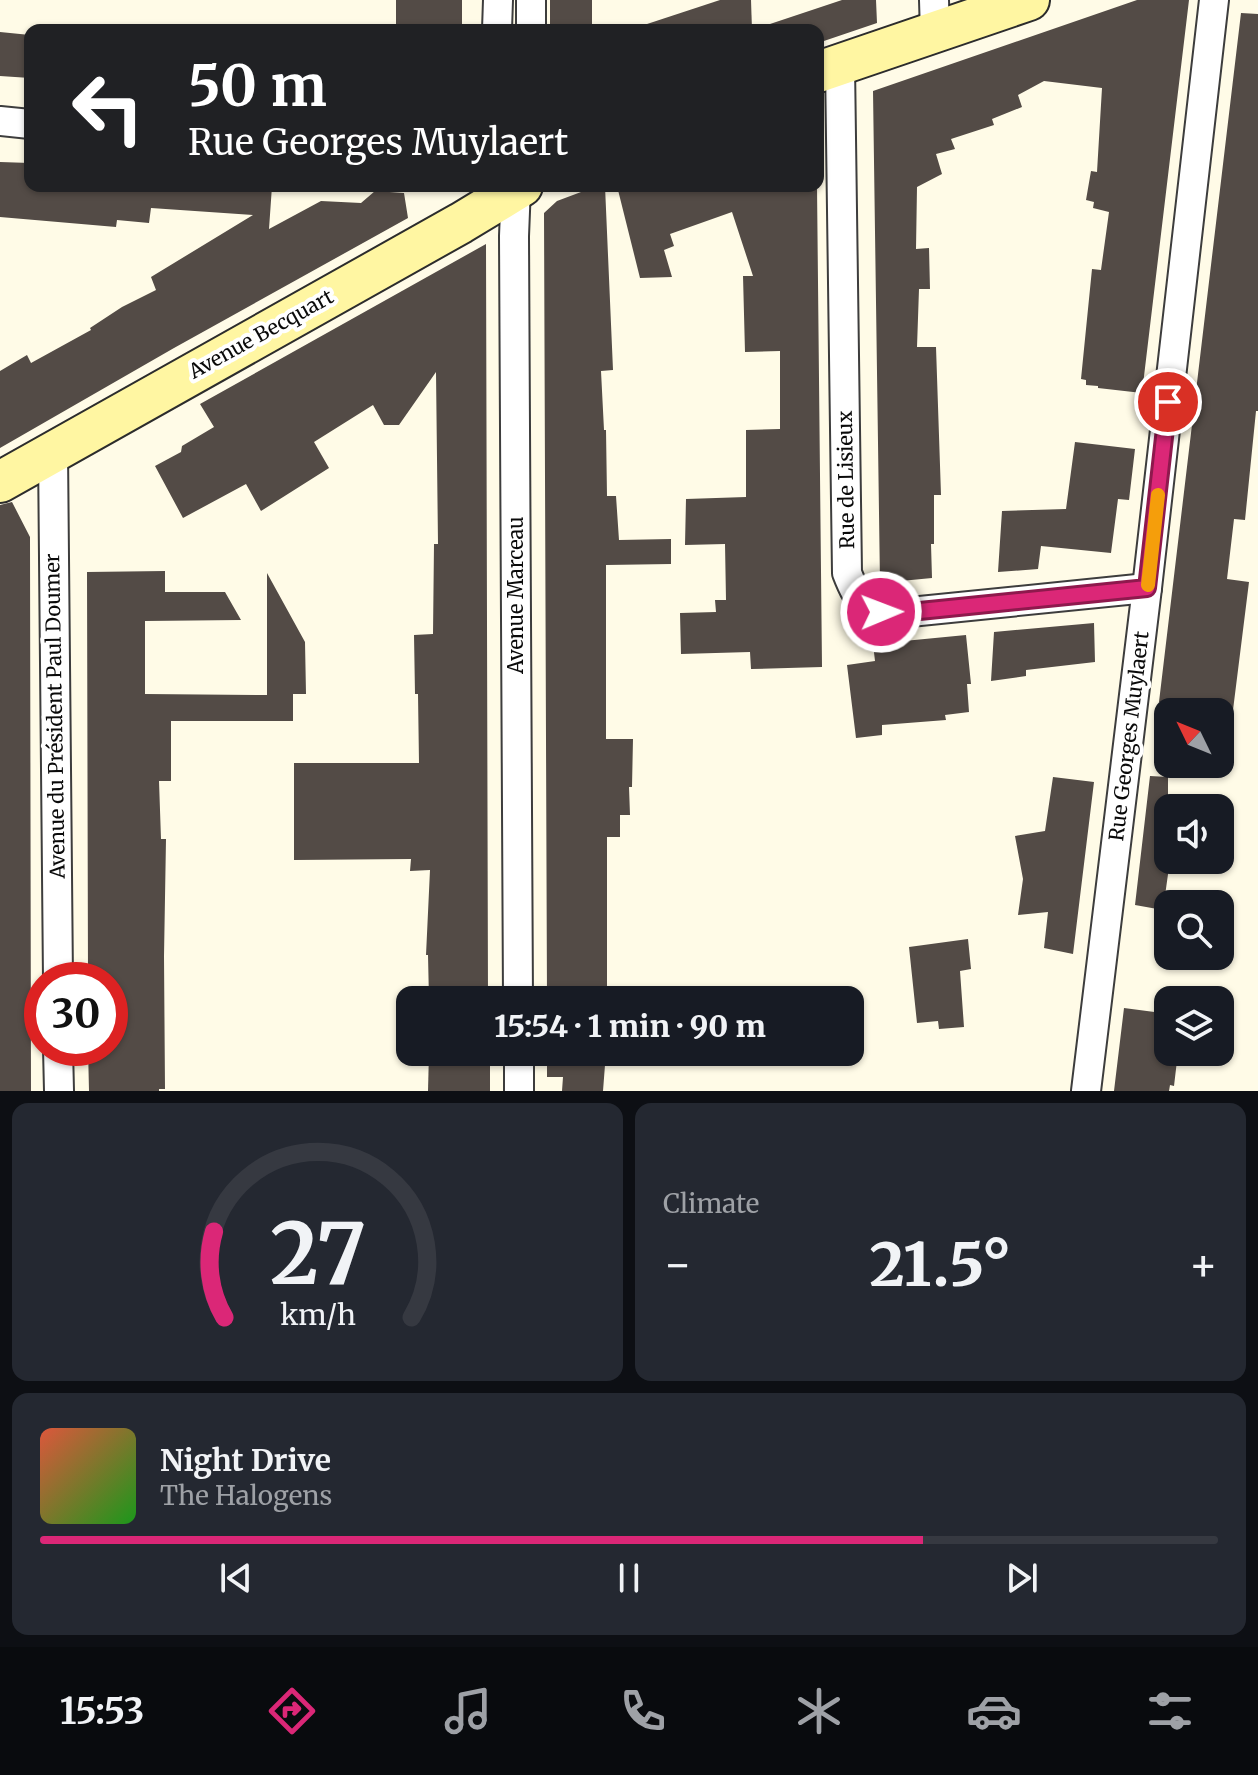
<!DOCTYPE html>
<html lang="en">
<head>
<meta charset="utf-8">
<style>
	:root { --surface:#171b24; --page:#242831; --text:#f1f3f6; --muted:#9ea1a6; --line:#363941; --accent:#db2777 }
	body { margin:0; font-family:Merriweather,serif; background:var(--page); color:var(--text); height:100vh; display:flex; flex-direction:column; font-size:30px; white-space:nowrap }
	* { box-sizing:border-box; margin:0 }
	p { font-size:26px; color:var(--muted) }
	.icon { flex:none; width:44px; height:44px; fill:none; stroke:currentColor; stroke-width:2; stroke-linecap:round; stroke-linejoin:round }
	.map { position:relative; height:1091px; overflow:hidden }
	.details { display:flex; flex-direction:column; gap:12px; padding:12px; background:#0d0f14; flex:1 }
	.details>* { flex:none }
	.top-card { position:absolute; left:24px; top:24px; width:800px; height:168px; border-radius:16px; box-shadow:0 2px 6px #0004; background:#202124; color:#fff; overflow:hidden }
	.needle { width:52px; rotate:313deg }
	.buttons { position:absolute; left:1154px; top:698px; display:grid; gap:16px }
	.buttons a { display:grid; place-items:center; width:80px; height:80px; border-radius:16px; background:var(--surface); box-shadow:0 2px 6px #0004; font-size:40px }
	.speed { position:absolute; left:24px; top:962px; display:flex; gap:16px; font-size:40px; font-weight:700; text-align:center }
	.speed>* { display:grid; place-content:center; width:104px; height:104px; border-radius:50%; background:var(--surface); box-shadow:0 2px 6px #0004; line-height:1 }
	.speed .limit { border:12px solid #d22; background:#fff; color:#111 }
	.pin { position:absolute; display:grid; place-items:center; width:68px; height:68px; color:#fff; margin:-34px; border:4px solid #fff; border-radius:50%; box-shadow:0 2px 8px #0007 }
	.me { position:absolute; width:88px; margin:-44px; rotate:89deg; stroke-linejoin:round; filter:drop-shadow(0 0 6px #0008) }
	.turn { display:flex; align-items:center; gap:28px; height:168px; padding:0 32px; font-size:36px }
	.turn .icon { width:104px; height:104px; stroke-width:2.5 }
	.turn b { display:block; font-size:56px; line-height:68px }
	.big { font-size:60px; font-weight:800; line-height:1.1 }
	.details .widget { flex:1; display:flex; flex-direction:column; justify-content:center; gap:12px; min-width:0; padding:0 28px; border-radius:16px; background:var(--page) }
	.details .dial { align-items:center; gap:0 }
	.dial svg { height:208px; overflow:visible; fill:none; stroke:var(--line); stroke-width:7; stroke-linecap:round; text-anchor:middle }
	.dial text { fill:var(--text); stroke:none }
	.song { display:flex; align-items:center; gap:24px }
	.cover { width:96px; height:96px; border-radius:12px; background:linear-gradient(135deg,hsl(10 70% 55%),hsl(120 70% 35%)) }
	.played { height:8px; border-radius:4px; background:linear-gradient(90deg,var(--accent) 75%,var(--line) 75%) }
	.keys { display:flex; justify-content:space-around; direction:ltr }
	.heat { display:flex; justify-content:space-between; align-items:center; font-size:44px; direction:ltr }
	.details .tiles { flex:1; display:grid; gap:12px; grid-template-columns:1fr 1fr }
	.widget:last-child { grid-column:span 2 }
	.trip { position:absolute; left:396px; top:986px; width:468px; height:80px; border-radius:16px; background:var(--surface); box-shadow:0 2px 6px #0004; font-weight:800; line-height:80px; text-align:center }
	.dock { display:flex; height:128px; justify-content:space-around; align-items:center; background:#090b0e; color:var(--muted) }
	.dock .icon { width:56px; height:56px }
	.dock .selected { color:var(--accent) }
	.dock b { font-size:36px; color:var(--text) }
	.map>svg:first-child { display:block }
</style>
</head>
<body>
<div class="map">
<svg width="1258" height="1091" viewBox="0 0 1258 1091">
	<rect width="100%" height="100%" fill="#fffbe7"/>
	<g fill="#534b46">
		<rect x="396" y="0" width="66" height="30"/>
		<rect x="550" y="0" width="42" height="30"/>
		<polygon points="720,0 751,0 752,30 645,30 644,25"/>
		<polygon points="842,0 876,0 877,23 818,43 818,30 767,30 767,25"/>
		<polygon points="1137,0 1189,0 1142,393 1098,388 1098,386 1086,385 1086,380 1081,379 1092,269 1101,270 1109,212 1093,208 1094,202 1086,200 1091,171 1097,172 1102,88 1044,81 1018,95 1022,107 992,119 994,125 951,139 955,149 936,154 942,174 917,187 916,249 929,248 930,289 919,289 917,347 936,347 941,495 934,495 934,544 931,544 932,578 880,583 873,91"/>
		<polygon points="1241,13 1258,14 1258,411 1256,411 1245,520 1234,519 1227,579 1249,582 1233,710 1159,702"/>
		<polygon points="0,32 30,35 30,78 0,76"/>
		<polygon points="0,162 30,163 30,186 272,186 269,229 321,201 361,203 375,191 404,193 408,218 174,348 0,448 0,371 27,355 31,363 91,330 90,328 122,307 156,290 151,277 253,215 151,208 149,223 117,220 116,227 0,217"/>
		<polygon points="597,186 605,186 613,370 601,371 604,430 606,430 607,496 616,496 619,540 671,539 671,564 606,565 606,739 633,739 632,787 629,787 630,815 620,815 620,837 607,837 607,1000 547,1000 544,213 557,201"/>
		<polygon points="617,186 817,186 822,667 751,669 750,652 681,654 680,613 716,612 715,600 726,600 725,544 685,545 686,499 746,497 746,430 780,429 780,351 745,352 743,276 753,276 732,212 670,234 674,246 664,250 672,277 640,278"/>
		<polygon points="486,244 488,1000 429,1000 428,955 426,955 430,870 410,871 411,859 294,860 294,763 419,763 418,694 415,694 414,635 433,634 434,544 438,544 436,372 399,425 384,425 373,405 314,442 329,468 261,511 246,484 183,518 155,466 181,452 182,446 214,427 200,404"/>
		<polygon points="1075,442 1135,449 1129,500 1118,499 1111,553 1041,546 1038,569 998,572 1002,511 1066,509"/>
		<polygon points="12,502 30,537 30,542 31,1091 0,1091 0,505"/>
		<polygon points="165,571 165,592 225,592 241,620 145,621 145,694 267,695 267,573 305,642 306,694 293,694 293,721 171,721 171,781 159,781 161,839 166,839 164,956 165,1089 159,1089 159,1091 89,1091 88,1048 110,1048 110,980 88,980 87,572"/>
		<polygon points="1094,623 1095,662 1026,670 1026,676 991,681 994,632"/>
		<polygon points="966,635 971,684 967,684 969,712 945,715 946,720 882,725 882,735 856,738 847,665 875,661 873,644"/>
		<polygon points="1150,776 1168,777 1168,860 1170,860 1163,910 1135,905"/>
		<polygon points="1053,777 1094,782 1073,954 1044,948 1048,912 1018,915 1023,879 1015,836 1045,831"/>
		<polygon points="968,939 971,969 960,971 964,1027 939,1029 938,1021 917,1023 909,947"/>
		<polygon points="1124,1008 1162,1013 1159,1037 1168,1038 1168,1052 1178,1052 1174,1086 1170,1085 1169,1091 1114,1091"/>
		<polygon points="429,1052 490,1052 490,1091 428,1091"/>
		<polygon points="547,1052 606,1052 603,1091 562,1091 563,1077 547,1077"/>
	</g>
	<g fill="none" stroke-linecap="round" stroke-linejoin="round">
		<defs>
			<g id="street">
				<polyline points="531,0 531,30"/>
				<polyline points="934,0 935,33"/>
				<polyline points="497,30 498,0"/>
				<path d="M840,65L847,573C859,604 867,611 900,613L1147,588"/>
				<polyline points="0,121 30,124"/>
				<polyline points="516,186 514,236 518,1000"/>
				<polyline points="53,452 58,980"/>
				<polyline points="58,1048 59,1091"/>
				<polyline points="519,1052 519,1091"/>
				<polyline points="1086,1091 1147,588 1214,0"/>
			</g>
			<g id="secondary">
				<polyline points="818,72 1029,0"/>
				<polyline points="0,482 461,223 522,186"/>
			</g>
		</defs>
		<use href="#street" stroke="#3d3d3d" stroke-width="32"/>
		<use href="#secondary" stroke="#2c2c2c" stroke-width="44"/>
		<use href="#street" stroke="#fff" stroke-width="28"/>
		<use href="#secondary" stroke="#fff6a2" stroke-width="40"/>
	</g>
	<g fill="none" stroke-linecap="round" stroke-linejoin="round">
		<defs>
			<polyline id="route" points="881,612 900,613 1147,588 1168,402"/>
		</defs>
		<use href="#route" stroke="#8e194d" stroke-width="20"/>
		<use href="#route" stroke="#db2777" stroke-width="14"/>
		<polyline stroke="#f59e0b" stroke-width="14" points="1148,585 1158,495"/>
	</g>
	<g text-anchor="middle" stroke-width="8" stroke-linejoin="round" paint-order="stroke">
		<g font-size="20" fill="#0a0a0a" stroke="#fff">
			<text transform="translate(261 334) rotate(-29)" y="7">Avenue Becquart</text>
			<text transform="translate(846 480) rotate(-91)" y="7">Rue de Lisieux</text>
			<text transform="translate(516 595) rotate(-90)" y="7">Avenue Marceau</text>
			<text transform="translate(55 716) rotate(-91)" y="7">Avenue du Président Paul Doumer</text>
			<text transform="translate(1129 736) rotate(-83)" y="7">Rue Georges Muylaert</text>
		</g>
	</g>
</svg>
<div class="buttons">
<a><svg class="needle" viewBox="-14 -14 28 28"><path d="M0-13l5 13h-10z" fill="#e53935"/><path d="M0 13l5-13h-10z" fill="#9ea1a6"/></svg></a>
<a><svg class="icon" aria-label="sound" viewBox="0 0 24 24"><path d="M4 9h4l5-4v14l-5-4H4zM17 9q2 3 0 6"/></svg></a>
<a><svg class="icon" aria-label="search" viewBox="0 0 24 24"><circle cx="10" cy="10" r="6"/><path d="M15 15l6 6"/></svg></a>
<a><svg class="icon" aria-label="layers" viewBox="0 0 24 24"><path d="M12 4l9 5-9 5-9-5zM3 14l9 5 9-5"/></svg></a>
</div>
<div class="speed"><div class="limit">30</div></div>
<div class="pin" style="left:1168px;top:402px;background:#d93025"><svg class="icon" aria-label="arrive" viewBox="0 0 24 24"><path d="M6 21V4h12l-3 4 3 4H6"/></svg></div>
<svg class="me" style="left:881px;top:612px" viewBox="-20 -20 40 40"><circle r="17" fill="#db2777" stroke="#fff" stroke-width="3"/><path d="M0-11L8 9 0 5-8 9z" fill="#fff"/></svg>
<div class="trip">15:54 · 1 min · 90 m</div>
<div class="top-card">
<div class="turn"><svg class="icon" aria-label="left" viewBox="0 0 24 24"><path d="M17 20v-9H6M10 6l-5 5 5 5"/></svg><div><b>50 m</b>Rue Georges Muylaert</div></div>
</div>
</div>
<section class="details">
<div class="tiles">
<div class="widget dial"><svg viewBox="0 0 100 80">
<path d="M14 69A42 42 0 1 1 86 69"/>
<path d="M14 69A42 42 0 0 1 10 36" stroke="#db2777"/>
<text x="50" y="56" font-size="32" font-weight="700">27</text>
<text x="50" y="72" font-size="11">km/h</text>
</svg></div>
<div class="widget"><p>Climate</p>
<div class="heat"><a>−</a><b class="big">21.5°</b><a>+</a></div>
</div>
<div class="widget">
<div class="song"><i class="cover"></i><div><b>Night Drive</b><p>The Halogens</p></div></div>
<div class="played"></div>
<div class="keys"><svg class="icon" aria-label="previous" viewBox="0 0 24 24"><path d="M18 5L8 12l10 7zM5 5v14"/></svg><svg class="icon" aria-label="pause" viewBox="0 0 24 24"><path d="M8 5v14M16 5v14"/></svg><svg class="icon" aria-label="next" viewBox="0 0 24 24"><path d="M6 5l10 7-10 7zM19 5v14"/></svg></div>
</div>
</div>
</section>
<nav class="dock">
<b>15:53</b>
<svg class="icon selected" aria-label="directions" viewBox="0 0 24 24"><path d="M12 3l9 9-9 9-9-9zM9 14v-3h6M13 9l2 2-2 2"/></svg>
<svg class="icon" aria-label="music" viewBox="0 0 24 24"><path d="M9 18V5l10-2v13"/><circle cx="6" cy="18" r="3"/><circle cx="16" cy="16" r="3"/></svg>
<svg class="icon" aria-label="phone" viewBox="0 0 24 24"><path d="M5 4h4l2 5-3 2q2 4 5 5l2-3 5 2v4C11 20 4 13 5 4z"/></svg>
<svg class="icon" aria-label="climate" viewBox="0 0 24 24"><path d="M12 3v18M4 7l16 10M4 17L20 7"/></svg>
<svg class="icon" aria-label="car" viewBox="0 0 24 24"><path d="M5 17H2v-5l4-1 3-4h7l3 4 3 1v5h-3M9 17h6M6 11h13"/><circle cx="7" cy="17" r="2"/><circle cx="17" cy="17" r="2"/></svg>
<svg class="icon" aria-label="filters" viewBox="0 0 24 24"><path d="M4 7h16M4 17h16"/><circle cx="9" cy="7" r="2"/><circle cx="15" cy="17" r="2"/></svg>
</nav>
</body>
</html>
